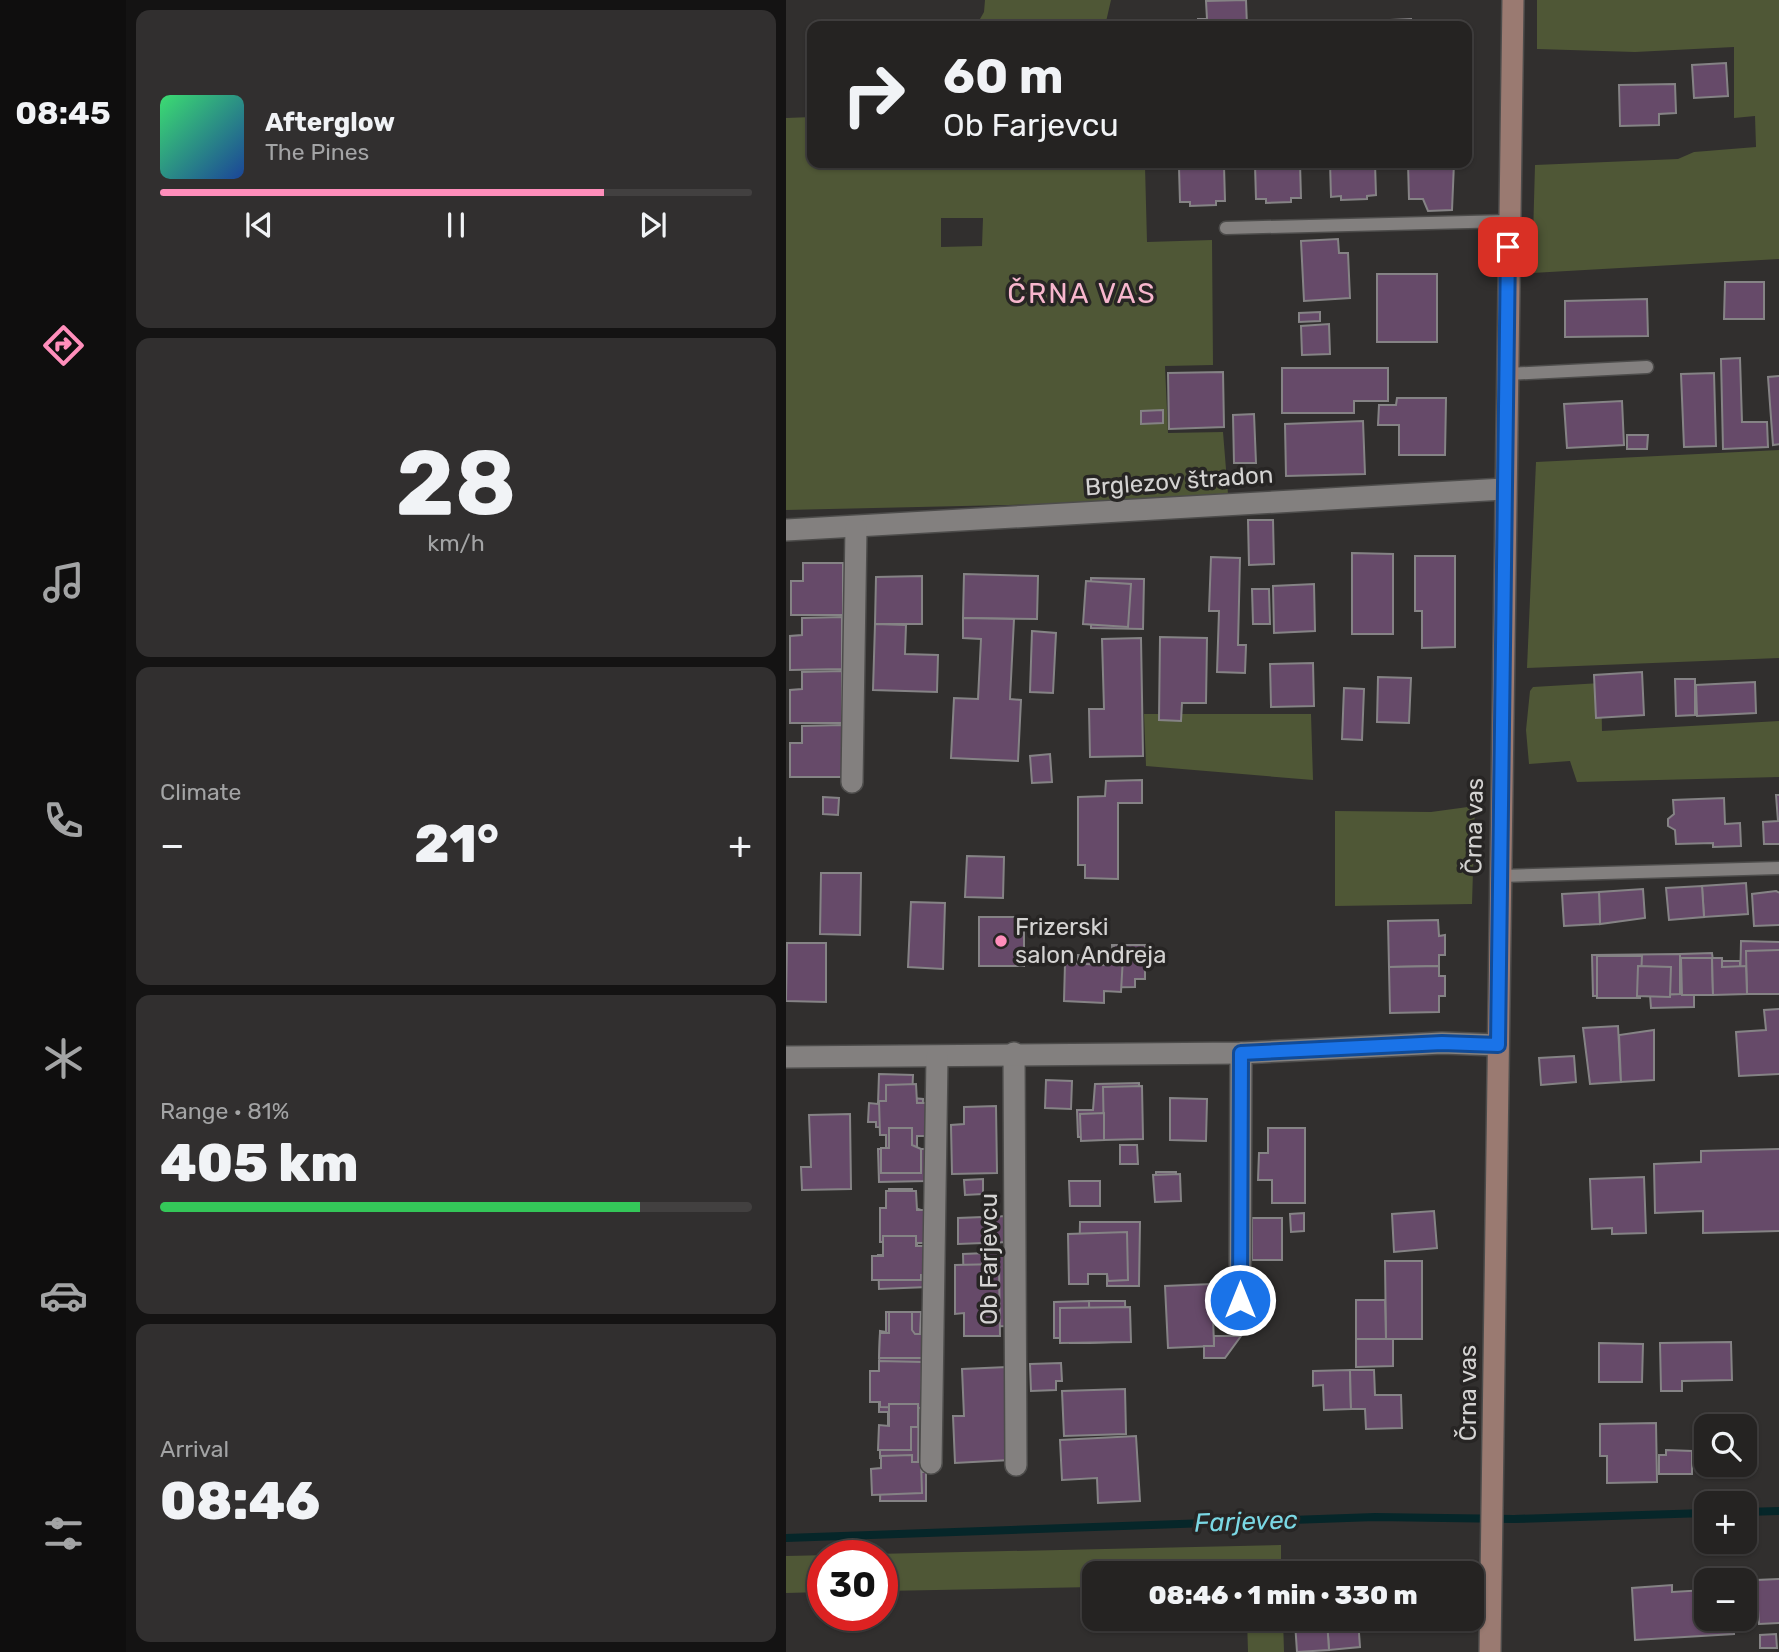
<!DOCTYPE html>
<html lang="en">
<head>
<meta charset="utf-8">
<style>
	:root { --surface:#252322; --page:#312f2f; --text:#f1f3f6; --muted:#a3a4a5; --line:#424040; --accent:#ff8ebb }
	body { margin:0; font-family:Rubik,sans-serif; background:var(--page); color:var(--text); height:100vh; display:flex; flex-direction:column; font-size:26px; white-space:nowrap }
	* { box-sizing:border-box; margin:0 }
	p { font-size:23px; color:var(--muted) }
	.icon { flex:none; width:38px; height:38px; fill:none; stroke:currentColor; stroke-width:2; stroke-linecap:round; stroke-linejoin:round }
	.map { position:relative; flex:1; overflow:hidden }
	.side { display:flex; flex-direction:column; gap:10px; padding:10px; background:#141313; width:660px }
	.side>* { flex:none }
	.top-card { position:absolute; left:21px; top:21px; width:665px; height:147px; border-radius:14px; box-shadow:0 2px 5px #0004,0 0 0 2px var(--line); background:#252322; color:var(--text); overflow:hidden }
	.fabs { position:absolute; left:908px; top:1414px; display:grid; gap:14px }
	.fabs a { display:grid; place-items:center; width:63px; height:63px; border-radius:14px; background:var(--surface); box-shadow:0 2px 5px #0004,0 0 0 2px var(--line); font-size:35px }
	.speed { position:absolute; left:21px; top:1540px; display:flex; gap:14px; font-size:35px; font-weight:700; text-align:center }
	.speed>* { display:grid; place-content:center; width:91px; height:91px; border-radius:50%; background:var(--surface); box-shadow:0 2px 5px #0004,0 0 0 2px var(--line); line-height:1 }
	.speed .limit { border:10px solid #d22; background:#fff; color:#111 }
	.pin { position:absolute; display:grid; place-items:center; width:60px; height:60px; color:#fff; margin:-30px; border-radius:14px; box-shadow:0 4px 10px #0006 }
	.me { position:absolute; width:77px; margin:-38px; rotate:0deg; stroke-linejoin:round; filter:drop-shadow(0 0 5px #0008) }
	.turn { display:flex; align-items:center; gap:24px; height:147px; padding:0 21px; font-size:32px }
	.turn .icon { width:91px; height:91px; stroke-width:2.5 }
	.turn b { display:block; font-size:49px; line-height:60px }
	.big { font-size:52px; font-weight:800; line-height:1.1 }
	.side .card { flex:1; display:flex; flex-direction:column; justify-content:center; gap:10px; min-width:0; padding:0 24px; border-radius:14px; background:var(--page) }
	.side .dial { align-items:center; gap:0 }
	.dial b { font-size:91px; line-height:1 }
	.song { display:flex; align-items:center; gap:21px }
	.cover { width:84px; height:84px; border-radius:10px; background:linear-gradient(135deg,hsl(140 70% 55%),hsl(220 70% 35%)) }
	.played { height:7px; border-radius:4px; background:linear-gradient(90deg,var(--accent) 75%,var(--line) 75%) }
	.keys { display:flex; justify-content:space-around; direction:ltr }
	.heat { display:flex; justify-content:space-between; align-items:center; font-size:38px; direction:ltr }
	.charge { height:10px; border-radius:5px; background:linear-gradient(90deg,#34c759 81%,var(--line) 0) }
	.trip { position:absolute; left:296px; top:1561px; width:402px; height:70px; border-radius:14px; background:var(--surface); box-shadow:0 2px 5px #0004,0 0 0 2px var(--line); font-weight:800; line-height:70px; text-align:center }
	main { display:flex; flex:1; min-height:0 }
	.tab-bar { display:flex; flex-direction:column; width:126px; justify-content:space-around; align-items:center; background:#0f0e0e; color:var(--muted) }
	.tab-bar .icon { width:49px; height:49px }
	.tab-bar .selected { color:var(--accent) }
	.tab-bar b { font-size:32px; color:var(--text) }
	.map>svg:first-child { display:block }
</style>
</head>
<body>
<main>
<nav class="tab-bar">
<b>08:45</b>
<svg class="icon selected" aria-label="directions" viewBox="0 0 24 24"><path d="M12 3l9 9-9 9-9-9zM9 14v-3h6M13 9l2 2-2 2"/></svg>
<svg class="icon" aria-label="music" viewBox="0 0 24 24"><path d="M9 18V5l10-2v13"/><circle cx="6" cy="18" r="3"/><circle cx="16" cy="16" r="3"/></svg>
<svg class="icon" aria-label="phone" viewBox="0 0 24 24"><path d="M5 4h4l2 5-3 2q2 4 5 5l2-3 5 2v4C11 20 4 13 5 4z"/></svg>
<svg class="icon" aria-label="climate" viewBox="0 0 24 24"><path d="M12 3v18M4 7l16 10M4 17L20 7"/></svg>
<svg class="icon" aria-label="car" viewBox="0 0 24 24"><path d="M5 17H2v-5l4-1 3-4h7l3 4 3 1v5h-3M9 17h6M6 11h13"/><circle cx="7" cy="17" r="2"/><circle cx="17" cy="17" r="2"/></svg>
<svg class="icon" aria-label="filters" viewBox="0 0 24 24"><path d="M4 7h16M4 17h16"/><circle cx="9" cy="7" r="2"/><circle cx="15" cy="17" r="2"/></svg>
</nav>
<section class="side">
<div class="card">
<div class="song"><i class="cover"></i><div><b>Afterglow</b><p>The Pines</p></div></div>
<div class="played"></div>
<div class="keys"><svg class="icon" aria-label="previous" viewBox="0 0 24 24"><path d="M18 5L8 12l10 7zM5 5v14"/></svg><svg class="icon" aria-label="pause" viewBox="0 0 24 24"><path d="M8 5v14M16 5v14"/></svg><svg class="icon" aria-label="next" viewBox="0 0 24 24"><path d="M6 5l10 7-10 7zM19 5v14"/></svg></div>
</div>
<div class="card dial"><b>28</b><p>km/h</p></div>
<div class="card"><p>Climate</p>
<div class="heat"><a>−</a><b class="big">21°</b><a>+</a></div>
</div>
<div class="card"><p>Range · 81%</p><b class="big">405 km</b><div class="charge"></div></div>
<div class="card"><p>Arrival</p><b class="big">08:46</b></div>
</section>
<div class="map">
<svg width="994" height="1652" viewBox="0 0 994 1652">
	<rect width="100%" height="100%" fill="#312f2e"/>
	<g fill="#4f5736" fill-rule="evenodd">
		<polygon points="199,0 325,0 319,26 190,26 198,12"/>
		<polygon points="751,0 993,0 993,259 746,273 749,165 892,159 908,152 970,147 969,116 948,118 948,47 849,52 751,49"/>
		<path d="M26,117V163H372L359,166L361,242L426,240L427,365L379,366L382,433L437,432L442,494L263,504L0,510V118ZM197,218L196,246L155,247V218Z"/>
		<polygon points="993,450 993,658 741,668 750,462"/>
		<polygon points="815,683 816,731 993,721 993,777 791,782 784,761 743,764 740,730 744,691 747,687"/>
		<polygon points="358,714 525,714 527,780 360,766"/>
		<polygon points="689,806 686,904 549,906 549,811 645,812"/>
		<polygon points="495,1545 495,1573 308,1573 308,1587 96,1591 96,1556 37,1556 37,1592 0,1593 0,1556"/>
		<polygon points="461,1619 497,1619 498,1652 462,1652"/>
	</g>
	<g fill="none" stroke-linecap="round" stroke-linejoin="round">
		<g stroke="#062629" stroke-width="8">
			<polyline points="959,1512 994,1511"/>
			<polyline points="0,1538 589,1517 728,1519 920,1513"/>
		</g>
	</g>
	<g fill="#664a69" stroke="#858385" stroke-width="2">
		<polygon points="460,0 461,26 412,26 412,19 421,19 420,1"/>
		<polygon points="625,19 625,26 606,26 605,20"/>
		<polygon points="940,63 942,96 908,98 906,65"/>
		<polygon points="889,84 890,113 873,114 873,125 834,126 833,85"/>
		<polygon points="393,163 438,163 438,166 393,168"/>
		<polygon points="514,163 515,198 505,198 505,202 480,203 480,199 470,199 469,165"/>
		<polygon points="544,163 589,163 590,195 581,196 581,199 555,200 555,196 545,197"/>
		<polygon points="622,163 668,163 666,210 642,211 637,199 623,199"/>
		<polygon points="438,166 439,201 430,201 430,205 404,206 404,202 394,202 393,168"/>
		<polygon points="552,239 553,253 562,253 564,298 518,301 515,241"/>
		<rect x="591" y="274" width="60" height="68"/>
		<polygon points="939,282 978,282 978,319 938,319"/>
		<polygon points="861,299 862,336 779,337 779,301"/>
		<polygon points="534,312 534,321 513,322 513,313"/>
		<polygon points="543,324 544,354 516,355 515,326"/>
		<polygon points="954,358 956,422 981,422 982,447 937,449 935,359"/>
		<polygon points="496,368 602,368 602,401 568,401 568,413 496,413"/>
		<polygon points="437,372 438,427 383,429 382,373"/>
		<polygon points="928,373 930,446 898,447 895,374"/>
		<polygon points="994,376 994,444 987,445 982,377"/>
		<polygon points="611,398 660,398 659,455 613,455 613,425 592,425 593,405 610,405"/>
		<polygon points="836,401 838,445 781,448 778,404"/>
		<polygon points="377,410 377,423 355,424 355,411"/>
		<polygon points="468,414 470,463 448,463 447,415"/>
		<polygon points="577,421 579,474 500,476 499,424"/>
		<polygon points="841,435 862,435 861,449 841,449"/>
		<polygon points="462,520 487,520 488,564 463,565"/>
		<polygon points="566,553 607,554 607,634 566,634"/>
		<polygon points="629,556 669,556 669,647 636,648 636,611 629,611"/>
		<polygon points="425,557 454,558 452,645 460,645 459,673 431,672 433,611 423,611"/>
		<polygon points="17,563 57,563 57,615 5,615 5,581 17,581"/>
		<polygon points="178,574 252,576 251,619 177,618"/>
		<polygon points="136,576 136,624 89,624 90,577"/>
		<polygon points="305,578 358,579 357,629 305,628"/>
		<polygon points="300,581 345,584 342,627 297,624"/>
		<polygon points="528,584 529,631 488,633 487,586"/>
		<polygon points="466,589 483,589 484,624 467,624"/>
		<polygon points="56,617 56,669 4,670 4,636 16,635 16,618"/>
		<polygon points="177,618 228,619 224,699 235,700 232,761 165,758 168,698 192,699 195,639 177,638"/>
		<polygon points="89,624 120,625 119,654 152,655 151,692 87,690"/>
		<polygon points="246,631 270,633 267,693 244,692"/>
		<polygon points="374,637 421,638 420,703 396,703 395,721 373,720"/>
		<polygon points="355,638 357,756 304,757 303,709 318,709 316,639"/>
		<polygon points="527,663 528,706 485,707 484,664"/>
		<polygon points="56,671 56,723 4,723 4,690 16,689 16,672"/>
		<polygon points="856,672 858,715 810,718 808,675"/>
		<polygon points="592,677 625,678 623,723 591,722"/>
		<polygon points="889,679 909,679 909,715 890,716"/>
		<polygon points="969,682 970,713 911,716 910,685"/>
		<polygon points="558,688 578,689 576,740 556,739"/>
		<polygon points="56,725 56,777 4,777 4,743 16,743 16,726"/>
		<polygon points="264,754 266,782 246,783 244,756"/>
		<polygon points="356,780 356,803 332,803 332,879 299,878 299,865 292,865 292,797 319,796 320,781"/>
		<polygon points="990,795 994,795 994,844 978,844 977,822 992,821"/>
		<polygon points="37,797 53,798 52,815 37,814"/>
		<polygon points="938,798 939,824 954,823 955,846 927,847 927,843 890,844 889,830 882,826 882,819 888,814 887,800"/>
		<polygon points="181,856 218,857 217,898 179,897"/>
		<polygon points="35,873 75,873 74,935 34,934"/>
		<polygon points="960,883 962,914 918,917 916,886"/>
		<polygon points="916,886 918,917 883,920 880,888"/>
		<polygon points="857,889 859,918 814,924 813,892"/>
		<polygon points="990,891 994,893 994,925 968,926 966,894"/>
		<polygon points="813,892 814,924 778,926 776,894"/>
		<polygon points="125,902 159,903 157,969 122,967"/>
		<rect x="193" y="917" width="45" height="49"/>
		<polygon points="652,920 653,936 659,935 659,955 653,955 653,966 603,967 602,921"/>
		<polygon points="955,941 994,942 994,989 954,988"/>
		<polygon points="1,943 40,943 40,1002 0,1001"/>
		<polygon points="326,945 346,945 346,983 327,983"/>
		<polygon points="328,945 359,945 359,979 349,979 349,987 292,988 292,955 328,955"/>
		<polygon points="994,950 994,994 961,994 960,951"/>
		<polygon points="926,953 927,961 954,961 954,988 908,990 908,1007 865,1008 864,995 894,994 894,954"/>
		<polygon points="894,954 894,994 807,996 806,955"/>
		<polygon points="319,956 337,957 335,992 318,991 318,1003 278,1001 279,963 319,965"/>
		<polygon points="811,956 856,956 854,998 811,998"/>
		<polygon points="895,958 926,958 927,995 896,995"/>
		<polygon points="926,958 936,958 936,967 960,966 961,994 927,995"/>
		<polygon points="653,966 653,976 659,976 659,996 653,996 653,1012 604,1013 603,967"/>
		<polygon points="852,966 885,967 884,997 851,996"/>
		<polygon points="994,1009 994,1074 953,1076 950,1032 980,1030 978,1010"/>
		<polygon points="832,1026 835,1082 804,1084 797,1028"/>
		<polygon points="868,1030 868,1080 835,1082 833,1035"/>
		<polygon points="788,1056 790,1082 755,1085 753,1058"/>
		<polygon points="93,1074 127,1075 126,1098 137,1099 136,1128 90,1127 90,1122 82,1122 83,1103 92,1104"/>
		<polygon points="260,1080 286,1081 285,1109 259,1108"/>
		<polygon points="353,1083 354,1136 292,1137 291,1110 307,1110 309,1084"/>
		<polygon points="130,1084 131,1103 141,1103 141,1136 131,1136 131,1149 141,1149 142,1181 93,1182 92,1149 100,1149 100,1135 94,1135 93,1101 100,1101 100,1085"/>
		<polygon points="356,1086 357,1139 318,1140 317,1087"/>
		<polygon points="384,1098 421,1099 420,1141 384,1140"/>
		<polygon points="210,1106 211,1173 166,1174 165,1125 178,1124 178,1107"/>
		<polygon points="318,1113 318,1140 295,1141 294,1114"/>
		<polygon points="64,1114 65,1189 16,1190 15,1167 25,1167 23,1115"/>
		<polygon points="103,1128 126,1128 126,1145 135,1149 135,1173 95,1173 95,1148 103,1148"/>
		<polygon points="482,1128 519,1128 519,1203 486,1203 486,1180 472,1180 473,1153 482,1153"/>
		<polygon points="334,1145 351,1145 352,1164 334,1164"/>
		<polygon points="994,1149 994,1231 917,1233 917,1211 869,1213 868,1164 915,1162 915,1151"/>
		<rect x="370" y="1172" width="20" height="21"/>
		<polygon points="394,1174 395,1201 369,1202 367,1175"/>
		<polygon points="858,1177 860,1233 826,1234 826,1228 806,1229 804,1179"/>
		<polygon points="197,1179 197,1194 179,1195 178,1180"/>
		<polygon points="283,1181 314,1181 314,1206 284,1206"/>
		<polygon points="103,1189 126,1189 126,1207 135,1210 135,1234 94,1234 94,1210 103,1210"/>
		<polygon points="100,1191 130,1191 131,1210 141,1210 141,1243 131,1243 131,1256 141,1255 142,1287 93,1289 92,1255 101,1255 100,1242 94,1242 94,1208 100,1208"/>
		<polygon points="648,1211 651,1248 608,1252 606,1214"/>
		<polygon points="518,1213 518,1231 505,1232 504,1214"/>
		<polygon points="222,1216 223,1242 172,1244 172,1218"/>
		<rect x="466" y="1218" width="30" height="42"/>
		<polygon points="294,1222 354,1222 353,1286 321,1286 321,1271 293,1271"/>
		<polygon points="341,1232 342,1280 322,1281 321,1274 302,1274 302,1284 283,1284 282,1234"/>
		<polygon points="97,1236 130,1236 130,1246 140,1246 140,1275 135,1275 135,1280 86,1280 86,1256 97,1256"/>
		<polygon points="224,1252 226,1304 219,1304 219,1326 179,1328 177,1254"/>
		<polygon points="599,1261 636,1261 636,1339 600,1339"/>
		<polygon points="213,1264 214,1336 178,1336 178,1313 169,1314 169,1265"/>
		<polygon points="426,1284 428,1346 382,1348 379,1286"/>
		<polygon points="570,1300 599,1300 600,1339 570,1339"/>
		<polygon points="303,1301 304,1343 284,1343 284,1338 268,1338 268,1302"/>
		<polygon points="303,1301 339,1301 340,1337 324,1337 325,1342 304,1343"/>
		<polygon points="344,1307 345,1342 274,1343 274,1308"/>
		<polygon points="100,1312 135,1312 134,1335 141,1335 141,1364 133,1364 132,1472 140,1472 140,1501 94,1501 95,1472 101,1472 101,1458 94,1458 94,1428 102,1428 102,1412 93,1412 93,1378 99,1378 99,1366 93,1367 94,1331 100,1332"/>
		<polygon points="103,1312 126,1312 126,1330 129,1334 136,1334 136,1358 93,1358 94,1333 103,1333"/>
		<polygon points="428,1336 455,1336 439,1358 418,1358 418,1346 428,1346"/>
		<polygon points="570,1339 607,1339 607,1366 570,1367"/>
		<polygon points="945,1342 946,1380 896,1381 896,1391 875,1391 874,1343"/>
		<polygon points="813,1343 857,1344 856,1382 813,1382"/>
		<polygon points="93,1361 136,1362 135,1408 94,1407 94,1402 84,1402 84,1371 93,1371"/>
		<polygon points="275,1363 276,1381 270,1381 270,1390 245,1391 244,1364"/>
		<polygon points="221,1367 224,1460 169,1463 167,1416 178,1416 176,1369"/>
		<polygon points="564,1370 565,1409 538,1410 537,1385 527,1386 527,1371"/>
		<polygon points="564,1370 588,1370 589,1395 615,1395 616,1428 580,1429 579,1409 565,1409"/>
		<polygon points="339,1389 340,1434 278,1436 276,1391"/>
		<polygon points="103,1404 132,1404 132,1427 125,1427 125,1450 92,1450 93,1425 103,1426"/>
		<polygon points="870,1423 871,1482 821,1483 821,1456 814,1456 814,1424"/>
		<polygon points="350,1436 354,1501 312,1503 311,1478 276,1480 274,1440"/>
		<polygon points="880,1450 906,1451 906,1474 873,1474 873,1455 880,1455"/>
		<polygon points="126,1455 126,1462 135,1462 136,1493 86,1495 85,1469 95,1468 95,1456"/>
		<polygon points="994,1579 994,1623 973,1624 970,1580"/>
		<polygon points="886,1585 886,1592 920,1590 920,1619 948,1619 948,1634 849,1640 846,1588"/>
		<polygon points="572,1619 574,1647 543,1650 541,1620"/>
		<polygon points="541,1620 543,1650 511,1652 509,1622"/>
		<polygon points="990,1634 991,1648 974,1648 974,1635"/>
	</g>
	<g fill="none" stroke-linecap="round" stroke-linejoin="round">
		<defs>
			<g id="lane">
				<polyline points="440,228 722,221"/>
				<polyline points="721,374 861,367"/>
				<polyline points="714,876 994,868"/>
			</g>
			<g id="street">
				<polyline points="0,530 718,489"/>
				<polyline points="66,782 70,528"/>
				<polyline points="228,1053 230,1465"/>
				<polyline points="0,1057 455,1053 656,1043 712,1045"/>
				<polyline points="454,1300 455,1053"/>
				<polyline points="145,1463 151,1057"/>
			</g>
			<polyline id="secondary" points="704,1652 727,0"/>
		</defs>
		<use href="#lane" stroke="#4d4c4b" stroke-width="15"/>
		<use href="#street" stroke="#4d4c4b" stroke-width="24"/>
		<use href="#secondary" stroke="#4d4c4b" stroke-width="24"/>
		<use href="#lane" stroke="#83807f" stroke-width="12"/>
		<use href="#street" stroke="#83807f" stroke-width="21"/>
		<use href="#secondary" stroke="#9a7a71" stroke-width="21"/>
	</g>
	<g fill="none" stroke-linecap="round" stroke-linejoin="round">
		<defs>
			<polyline id="route" points="454,1300 455,1053 656,1043 712,1045 722,247"/>
		</defs>
		<use href="#route" stroke="#114b97" stroke-width="18"/>
		<use href="#route" stroke="#1a73e8" stroke-width="12"/>
	</g>
	<circle fill="#ff8ebb" stroke="#272524" stroke-width="2.5" cx="215" cy="941" r="7"/>
	<g text-anchor="middle" stroke-width="7" stroke-linejoin="round" paint-order="stroke">
		<g font-size="24" fill="#d4d3d2" stroke="#272524">
			<text transform="translate(393 481) rotate(-4)" y="8">Brglezov štradon</text>
			<text transform="translate(688 826) rotate(-89)" y="8">Črna vas</text>
			<text transform="translate(203 1259) rotate(-90)" y="8">Ob Farjevcu</text>
			<text transform="translate(682 1393) rotate(-90)" y="8">Črna vas</text>
		</g>
		<g font-size="24" fill="#d4d3d2" stroke="#272524" text-anchor="start">
			<text x="229" y="935">Frizerski<tspan x="229" dy="28">salon Andreja</tspan></text>
		</g>
		<g font-size="26" font-style="italic" fill="#7ad8e4" stroke="#272524">
			<text transform="translate(460 1521) rotate(-2)" y="9">Farjevec</text>
		</g>
		<g font-size="28" letter-spacing="2" fill="#f7b6cd" stroke="#272524">
			<text x="296" y="303">ČRNA VAS</text>
		</g>
	</g>
</svg>
<div class="fabs">
<a><svg class="icon" aria-label="search" viewBox="0 0 24 24"><circle cx="10" cy="10" r="6"/><path d="M15 15l6 6"/></svg></a>
<a>+</a>
<a>−</a>
</div>
<div class="speed"><div class="limit">30</div></div>
<div class="pin" style="left:722px;top:247px;background:#d93025"><svg class="icon" aria-label="arrive" viewBox="0 0 24 24"><path d="M6 21V4h12l-3 4 3 4H6"/></svg></div>
<svg class="me" style="left:454px;top:1300px" viewBox="-20 -20 40 40"><circle r="17" fill="#1a73e8" stroke="#fff" stroke-width="3"/><path d="M0-11L8 9 0 5-8 9z" fill="#fff"/></svg>
<div class="trip">08:46 · 1 min · 330 m</div>
<div class="top-card">
<div class="turn"><svg class="icon" aria-label="right" viewBox="0 0 24 24"><path d="M7 20v-9h11M14 6l5 5-5 5"/></svg><div><b>60 m</b>Ob Farjevcu</div></div>
</div>
</div>
</main>
</body>
</html>
